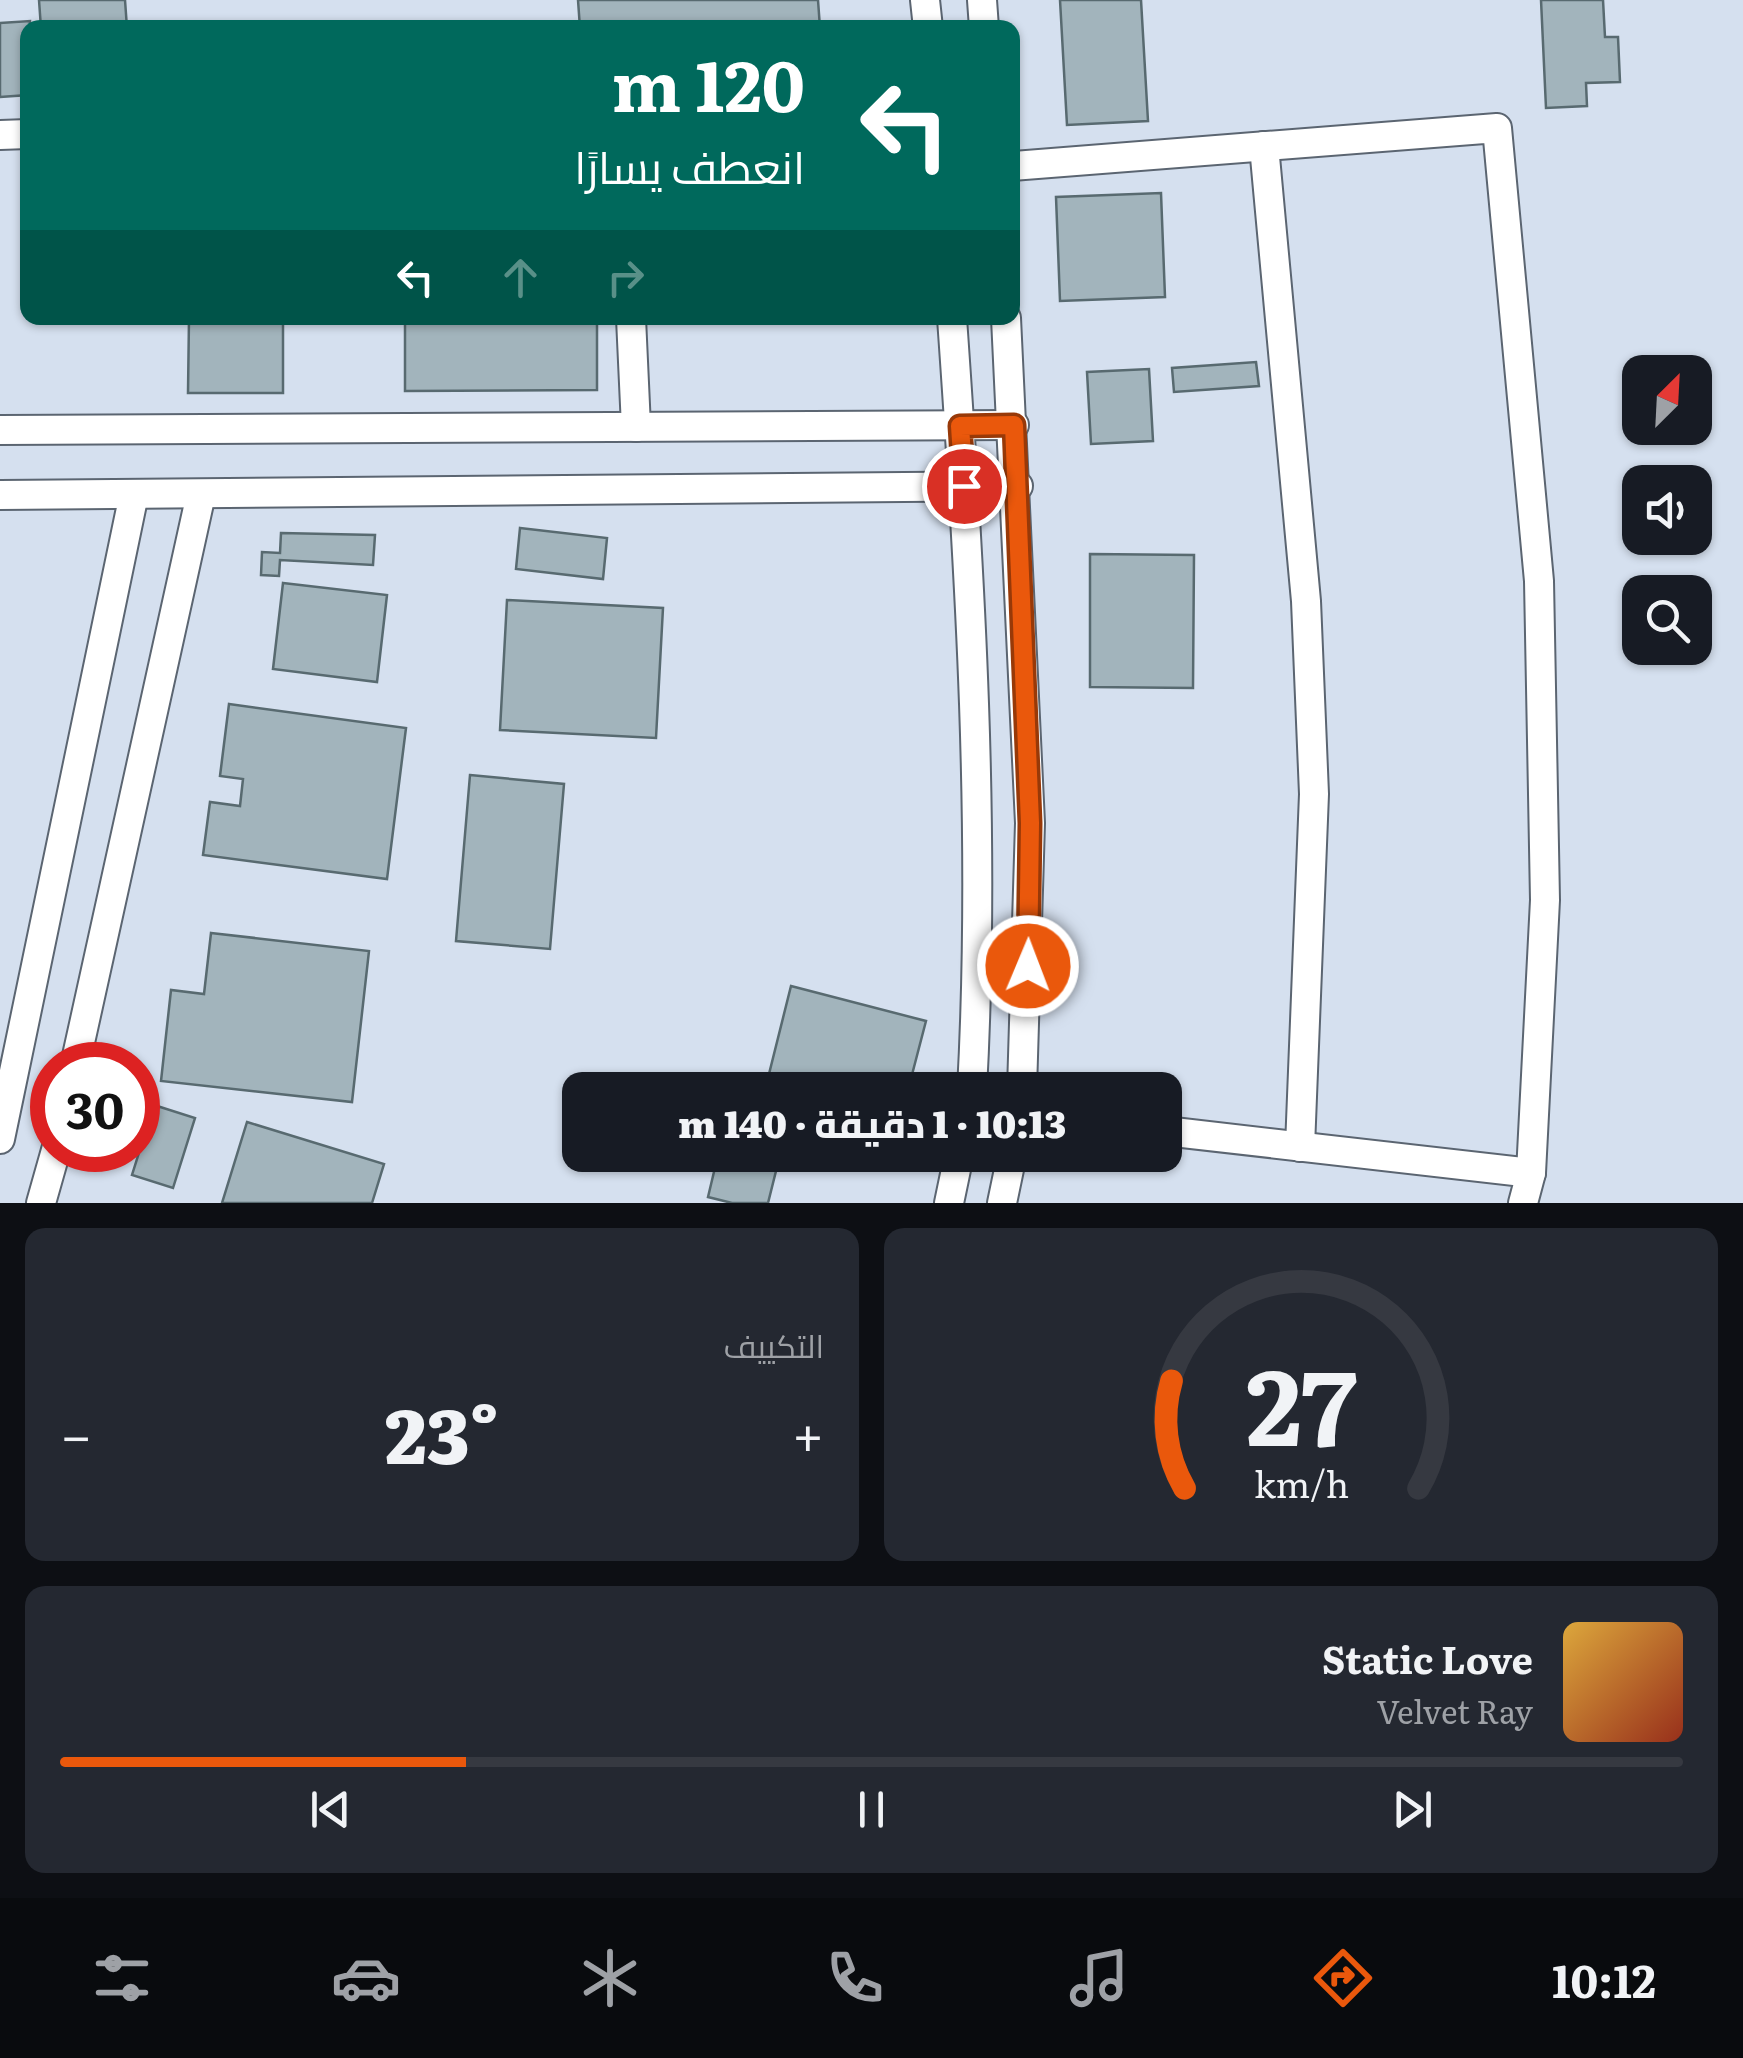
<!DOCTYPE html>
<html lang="ar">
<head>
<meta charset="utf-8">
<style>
	:root { --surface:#171b24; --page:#242831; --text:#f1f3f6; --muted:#9ea1a6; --line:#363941; --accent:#ea580c }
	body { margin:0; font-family:Literata,Cairo,serif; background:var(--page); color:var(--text); direction:rtl; height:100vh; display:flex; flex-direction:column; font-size:38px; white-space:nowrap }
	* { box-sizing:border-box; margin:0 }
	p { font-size:32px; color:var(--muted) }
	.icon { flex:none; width:55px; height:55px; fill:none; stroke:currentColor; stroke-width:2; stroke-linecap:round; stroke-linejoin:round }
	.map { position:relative; height:1203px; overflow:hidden; direction:ltr }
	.sheet { display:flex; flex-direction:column; gap:25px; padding:25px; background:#0d0f14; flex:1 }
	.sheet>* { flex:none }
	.banner { position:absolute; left:20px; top:20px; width:1000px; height:305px; border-radius:20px; box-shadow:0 2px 8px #0004; direction:rtl; background:#00695c; color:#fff; overflow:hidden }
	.needle { width:65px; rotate:24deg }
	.buttons { position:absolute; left:1622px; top:355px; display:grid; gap:20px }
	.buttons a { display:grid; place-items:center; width:90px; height:90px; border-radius:20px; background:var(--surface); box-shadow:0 2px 8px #0004; font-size:50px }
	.speed { position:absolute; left:30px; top:1042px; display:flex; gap:20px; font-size:50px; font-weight:700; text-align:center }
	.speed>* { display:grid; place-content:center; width:130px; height:130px; border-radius:50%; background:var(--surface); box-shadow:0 2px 8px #0004; line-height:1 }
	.speed .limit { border:15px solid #d22; background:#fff; color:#111 }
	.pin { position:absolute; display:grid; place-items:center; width:85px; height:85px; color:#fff; margin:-42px; border:5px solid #fff; border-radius:50%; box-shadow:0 2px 10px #0007 }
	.me { position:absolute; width:110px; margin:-55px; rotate:1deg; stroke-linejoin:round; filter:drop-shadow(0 0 8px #0008) }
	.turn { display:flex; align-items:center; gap:35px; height:210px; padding:0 50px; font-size:45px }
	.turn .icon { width:130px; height:130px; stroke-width:2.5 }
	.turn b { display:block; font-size:70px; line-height:85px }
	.lanes { display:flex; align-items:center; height:95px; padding:0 50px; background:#0003; justify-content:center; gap:50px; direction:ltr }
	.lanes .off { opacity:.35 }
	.big { font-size:75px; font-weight:800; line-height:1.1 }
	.sheet .tile { flex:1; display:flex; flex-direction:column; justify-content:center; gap:15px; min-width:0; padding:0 35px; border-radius:20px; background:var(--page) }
	.sheet .dial { align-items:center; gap:0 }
	.dial svg { height:260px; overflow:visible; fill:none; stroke:var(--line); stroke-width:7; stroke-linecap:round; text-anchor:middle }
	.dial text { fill:var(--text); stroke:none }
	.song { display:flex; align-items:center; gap:30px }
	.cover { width:120px; height:120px; border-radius:15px; background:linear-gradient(135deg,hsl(40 70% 55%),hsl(10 70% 35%)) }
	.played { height:10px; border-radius:5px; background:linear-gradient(90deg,var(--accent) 25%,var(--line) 25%) }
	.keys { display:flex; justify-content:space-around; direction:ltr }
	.heat { display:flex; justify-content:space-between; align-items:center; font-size:55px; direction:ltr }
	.sheet .tiles { flex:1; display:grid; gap:25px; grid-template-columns:1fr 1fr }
	.tile:last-child { grid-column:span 2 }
	.trip { position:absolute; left:562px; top:1072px; width:620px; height:100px; border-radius:20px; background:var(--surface); box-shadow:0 2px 8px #0004; font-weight:800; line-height:100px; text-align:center; direction:rtl }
	.dock { display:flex; height:160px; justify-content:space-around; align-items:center; background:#090b0e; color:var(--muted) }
	.dock .icon { width:70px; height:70px }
	.dock .on { color:var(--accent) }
	.dock b { font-size:45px; color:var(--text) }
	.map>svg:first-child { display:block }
</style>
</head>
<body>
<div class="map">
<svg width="1743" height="1203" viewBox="0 0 1743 1203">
	<rect width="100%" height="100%" fill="#d5e0ef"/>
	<g fill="#a2b4bc" stroke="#586a70" stroke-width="2.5">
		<polygon points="39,0 125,0 127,28 41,28"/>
		<polygon points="578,0 818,0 820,28 580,28"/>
		<polygon points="1060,0 1141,0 1148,121 1067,125"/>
		<polygon points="1541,0 1603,0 1605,37 1618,37 1620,82 1586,83 1587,106 1546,108"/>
		<polygon points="30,21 28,95 0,97 0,23"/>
		<polygon points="1161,193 1165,297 1060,301 1056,197"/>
		<polygon points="189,318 283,318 283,393 188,393"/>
		<polygon points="405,318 597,318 597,390 405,391"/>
		<polygon points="1256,362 1259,386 1174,392 1172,368"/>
		<polygon points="1149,369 1153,441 1091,444 1087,372"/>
		<polygon points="520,528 607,538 603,579 516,569"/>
		<polygon points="281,533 375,535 373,565 280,560 279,576 261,575 262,552 280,553"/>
		<polygon points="1090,554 1194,555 1193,688 1090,687"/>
		<polygon points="283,583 387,595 377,682 273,669"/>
		<polygon points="507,600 663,608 656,738 500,730"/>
		<polygon points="229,704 406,728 387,879 203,855 210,802 240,806 243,779 220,776"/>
		<polygon points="470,775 564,784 550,949 456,941"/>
		<polygon points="211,933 369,951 352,1102 161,1081 171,990 204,994"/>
		<polygon points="791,986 926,1021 908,1090 765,1090"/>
		<polygon points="154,1105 195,1118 173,1188 132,1175"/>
		<polygon points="247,1122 384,1164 372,1203 222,1203"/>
		<polygon points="718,1155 780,1155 768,1203 732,1203 708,1197"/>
	</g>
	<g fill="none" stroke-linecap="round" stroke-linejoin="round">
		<defs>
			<g id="minor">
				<polyline points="925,0 928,28"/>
				<polyline points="982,0 984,28"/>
				<polyline points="0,135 28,134"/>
				<polyline points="1264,146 1306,601 1314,794 1300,1147"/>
				<polyline points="1012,166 1497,128 1539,581 1545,900 1531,1173 1523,1203"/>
				<polyline points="631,318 636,427"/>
				<path d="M952,318C970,574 986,833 972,1090"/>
				<polyline points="1006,318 1030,823 1022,1090"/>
				<polyline points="0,430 1014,425"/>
				<polyline points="0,495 1018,486"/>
				<polyline points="75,1065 201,494"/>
				<polyline points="1165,1131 1531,1173"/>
				<polyline points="0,1139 134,494"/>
				<polyline points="41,1203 56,1150"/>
				<polyline points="949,1203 959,1155"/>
				<polyline points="1002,1203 1012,1155"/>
			</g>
		</defs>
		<use href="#minor" stroke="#5b6571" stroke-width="32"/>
		<use href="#minor" stroke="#fff" stroke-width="28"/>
	</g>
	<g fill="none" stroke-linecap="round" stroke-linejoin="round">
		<defs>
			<polyline id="route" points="964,486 960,426 1014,425 1030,823 1028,966"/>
		</defs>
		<use href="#route" stroke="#983908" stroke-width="25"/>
		<use href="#route" stroke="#ea580c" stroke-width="18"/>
	</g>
</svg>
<div class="buttons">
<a><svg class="needle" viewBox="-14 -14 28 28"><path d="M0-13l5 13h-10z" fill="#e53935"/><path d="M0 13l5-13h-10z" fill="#9ea1a6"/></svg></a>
<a><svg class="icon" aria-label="sound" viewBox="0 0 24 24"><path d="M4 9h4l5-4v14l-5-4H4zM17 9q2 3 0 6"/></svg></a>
<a><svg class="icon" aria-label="search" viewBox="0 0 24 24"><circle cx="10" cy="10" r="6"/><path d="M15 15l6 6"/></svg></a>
</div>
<div class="speed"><div class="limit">30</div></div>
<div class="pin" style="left:964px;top:486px;background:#d93025"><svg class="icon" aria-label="arrive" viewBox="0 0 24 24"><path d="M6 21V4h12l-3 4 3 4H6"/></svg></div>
<svg class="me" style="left:1028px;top:966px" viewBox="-20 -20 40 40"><circle r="17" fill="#ea580c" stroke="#fff" stroke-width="3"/><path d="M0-11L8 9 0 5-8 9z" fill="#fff"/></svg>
<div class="trip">10:13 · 1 دقيقة · 140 m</div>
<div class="banner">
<div class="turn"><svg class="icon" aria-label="left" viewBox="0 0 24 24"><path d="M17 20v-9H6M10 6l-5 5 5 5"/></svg><div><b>120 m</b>انعطف يسارًا</div></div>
<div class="lanes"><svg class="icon" aria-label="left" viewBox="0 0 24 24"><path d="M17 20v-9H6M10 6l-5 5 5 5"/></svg><svg class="icon off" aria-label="ahead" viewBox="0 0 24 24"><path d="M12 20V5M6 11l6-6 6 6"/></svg><svg class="icon off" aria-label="right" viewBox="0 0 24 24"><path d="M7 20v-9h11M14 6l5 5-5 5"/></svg></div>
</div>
</div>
<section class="sheet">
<div class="tiles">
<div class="tile dial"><svg viewBox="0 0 100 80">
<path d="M14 69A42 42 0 1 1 86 69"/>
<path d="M14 69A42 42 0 0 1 10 36" stroke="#ea580c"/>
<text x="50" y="56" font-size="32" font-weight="700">27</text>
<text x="50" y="72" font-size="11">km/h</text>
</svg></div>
<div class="tile"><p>التكييف</p>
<div class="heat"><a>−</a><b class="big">23°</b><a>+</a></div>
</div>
<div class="tile">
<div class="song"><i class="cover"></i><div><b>Static Love</b><p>Velvet Ray</p></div></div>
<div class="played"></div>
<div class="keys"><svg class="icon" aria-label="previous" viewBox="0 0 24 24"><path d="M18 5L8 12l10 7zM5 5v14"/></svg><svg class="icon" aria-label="pause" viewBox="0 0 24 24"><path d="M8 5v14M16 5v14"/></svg><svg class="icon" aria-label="next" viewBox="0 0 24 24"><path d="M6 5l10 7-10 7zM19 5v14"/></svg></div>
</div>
</div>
</section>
<nav class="dock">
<b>10:12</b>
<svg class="icon on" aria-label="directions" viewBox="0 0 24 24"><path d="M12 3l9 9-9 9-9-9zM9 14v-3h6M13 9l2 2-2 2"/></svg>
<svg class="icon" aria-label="music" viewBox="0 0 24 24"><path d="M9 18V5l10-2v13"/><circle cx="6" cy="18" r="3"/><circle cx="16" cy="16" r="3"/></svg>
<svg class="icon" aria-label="phone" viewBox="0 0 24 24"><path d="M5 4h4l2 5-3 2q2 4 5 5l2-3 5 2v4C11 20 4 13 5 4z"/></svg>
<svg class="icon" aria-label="climate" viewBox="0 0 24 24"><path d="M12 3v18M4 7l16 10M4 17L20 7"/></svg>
<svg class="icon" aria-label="car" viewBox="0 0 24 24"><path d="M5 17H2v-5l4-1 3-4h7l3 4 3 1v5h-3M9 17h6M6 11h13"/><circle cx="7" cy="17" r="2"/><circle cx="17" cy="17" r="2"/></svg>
<svg class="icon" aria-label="filters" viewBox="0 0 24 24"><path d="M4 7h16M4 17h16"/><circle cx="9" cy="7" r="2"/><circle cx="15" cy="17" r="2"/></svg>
</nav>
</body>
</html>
